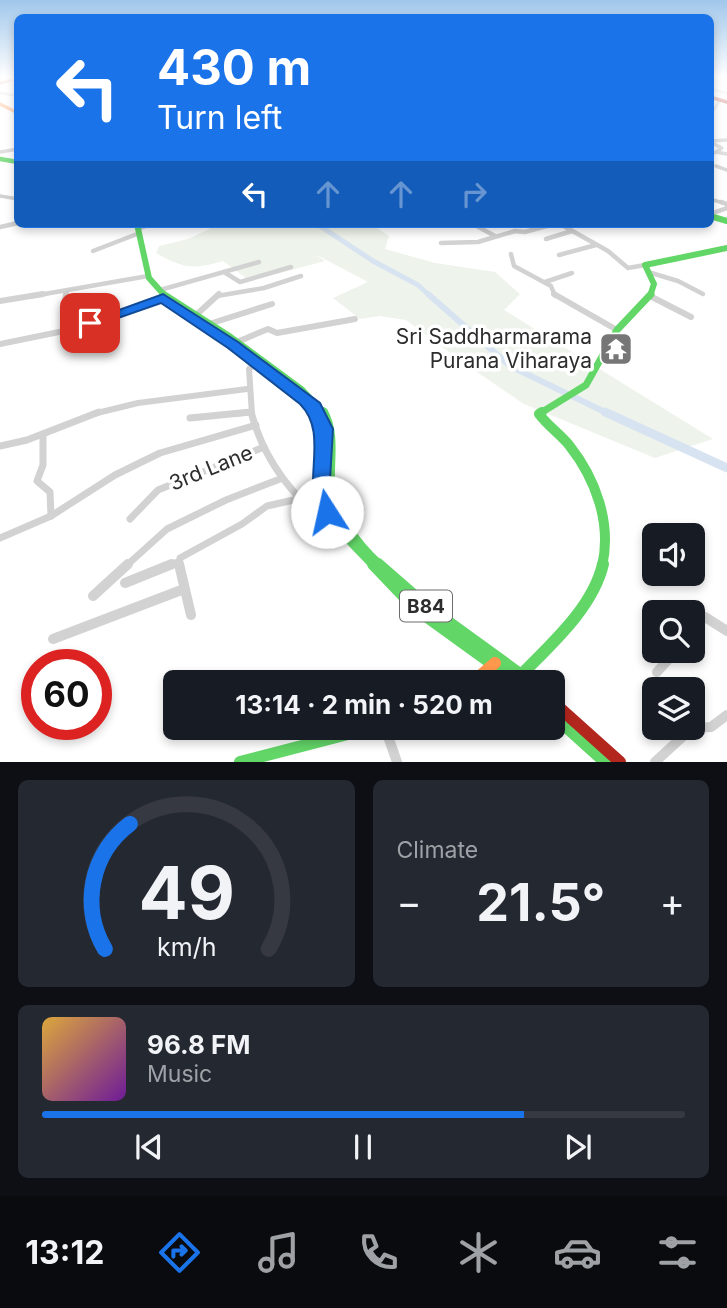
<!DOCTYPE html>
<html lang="en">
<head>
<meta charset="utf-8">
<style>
	:root { --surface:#171b24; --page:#242831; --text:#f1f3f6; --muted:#9ea1a6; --line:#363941; --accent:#1a73e8 }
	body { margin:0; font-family:Inter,sans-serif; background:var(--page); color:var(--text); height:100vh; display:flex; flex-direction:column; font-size:26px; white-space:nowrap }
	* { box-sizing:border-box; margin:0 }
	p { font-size:23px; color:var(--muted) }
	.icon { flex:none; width:38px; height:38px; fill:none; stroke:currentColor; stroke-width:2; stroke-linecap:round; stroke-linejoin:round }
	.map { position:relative; height:762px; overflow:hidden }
	.side { display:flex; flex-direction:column; gap:18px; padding:18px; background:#0d0f14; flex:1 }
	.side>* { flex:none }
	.guide { position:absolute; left:14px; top:14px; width:700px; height:214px; border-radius:10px; box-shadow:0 4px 10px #0003; background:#1a73e8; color:#fff; overflow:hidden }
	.fabs { position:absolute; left:642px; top:523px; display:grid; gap:14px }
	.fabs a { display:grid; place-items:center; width:63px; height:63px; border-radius:10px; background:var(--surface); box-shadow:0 4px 10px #0003; font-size:35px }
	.speed { position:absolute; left:21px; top:649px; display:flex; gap:14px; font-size:35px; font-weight:700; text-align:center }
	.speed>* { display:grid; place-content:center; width:91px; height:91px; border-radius:50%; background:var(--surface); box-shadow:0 4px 10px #0003; line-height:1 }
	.speed .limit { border:10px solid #d22; background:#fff; color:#111 }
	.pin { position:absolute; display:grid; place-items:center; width:60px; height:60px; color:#fff; margin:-30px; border-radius:14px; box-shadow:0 4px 10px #0006 }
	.me { position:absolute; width:77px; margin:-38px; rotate:350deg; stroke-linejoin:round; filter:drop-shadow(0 0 5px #0008) }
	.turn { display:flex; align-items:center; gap:24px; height:147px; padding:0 28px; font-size:32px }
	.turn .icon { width:91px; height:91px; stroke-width:2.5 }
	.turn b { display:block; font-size:49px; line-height:60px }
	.lanes { display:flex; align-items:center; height:66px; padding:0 28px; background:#0003; justify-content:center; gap:35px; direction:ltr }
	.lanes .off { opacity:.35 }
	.big { font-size:52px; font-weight:700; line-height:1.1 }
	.side .widget { flex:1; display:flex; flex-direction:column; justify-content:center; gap:10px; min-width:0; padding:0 24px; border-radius:10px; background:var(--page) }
	.side .dial { align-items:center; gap:0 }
	.dial svg { height:182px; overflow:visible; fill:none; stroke:var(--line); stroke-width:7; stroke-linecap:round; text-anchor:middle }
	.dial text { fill:var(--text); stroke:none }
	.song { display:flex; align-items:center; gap:21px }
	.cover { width:84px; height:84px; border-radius:10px; background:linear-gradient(135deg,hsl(40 70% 55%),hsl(280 70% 35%)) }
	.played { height:7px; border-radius:4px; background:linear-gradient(90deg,var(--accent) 75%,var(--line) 75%) }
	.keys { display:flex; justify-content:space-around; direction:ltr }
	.heat { display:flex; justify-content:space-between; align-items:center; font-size:38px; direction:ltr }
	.side .tiles { flex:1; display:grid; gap:18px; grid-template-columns:1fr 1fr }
	.widget:last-child { grid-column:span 2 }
	.trip { position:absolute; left:163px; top:670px; width:402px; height:70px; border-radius:10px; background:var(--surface); box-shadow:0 4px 10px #0003; font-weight:700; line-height:70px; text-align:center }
	.tab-bar { display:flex; height:112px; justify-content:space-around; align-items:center; background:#090b0e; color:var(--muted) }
	.tab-bar .icon { width:49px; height:49px }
	.tab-bar .selected { color:var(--accent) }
	.tab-bar b { font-size:32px; color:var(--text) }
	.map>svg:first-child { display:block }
</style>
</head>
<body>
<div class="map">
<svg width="727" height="762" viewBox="0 0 727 762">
	<rect width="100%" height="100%" fill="#fff"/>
	<path fill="#eef3eb" d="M220,224H371L389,236L385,249L435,263L495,272L520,294L504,310L713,439L655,458L524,404L465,364L406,320L379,316L360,319L333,298L368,282L315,254L325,261L250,281L223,261C194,270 182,268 156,253L159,246L188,239Z"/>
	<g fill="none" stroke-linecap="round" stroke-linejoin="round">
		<polyline stroke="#d7e3f0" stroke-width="5" points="311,224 320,226 373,261 418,285 430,296"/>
		<polyline stroke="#d7e3f0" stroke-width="6" points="428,294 510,366 609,414"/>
		<polyline stroke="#d7e3f0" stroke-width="9" points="605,412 727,468"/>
		<g stroke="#d2d2d2" stroke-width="2.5">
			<polyline points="710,82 719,81"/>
			<polyline points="710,89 727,93"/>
			<polyline points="0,93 18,96"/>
			<polyline points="711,114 720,100"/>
		</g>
		<g stroke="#d2d2d2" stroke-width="3.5">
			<polyline points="710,141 727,140"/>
			<polyline points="710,142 722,148 716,152"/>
			<polyline points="0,152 18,149"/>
			<polyline points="710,155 716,152 727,154"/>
			<polyline points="716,166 727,170"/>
			<polyline points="0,196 18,199"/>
			<polyline points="710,199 727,204"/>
		</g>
		<g stroke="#d2d2d2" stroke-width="4.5">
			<polyline points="721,202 727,204"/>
			<polyline points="710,214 727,208"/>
			<polyline points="473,224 495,236"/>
			<polyline points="560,224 608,251 628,268 645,265"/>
			<polyline points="0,227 18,223"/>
			<polyline points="140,228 151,224"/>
			<polyline points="546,239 572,231"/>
			<polyline points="441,243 478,242 515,231 525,232 554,224"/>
			<polyline points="93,251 137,234"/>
			<polyline points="511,254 514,266 551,286 555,296"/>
			<polyline points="559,255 596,245"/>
			<polyline points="224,272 240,282 291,267"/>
			<polyline points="648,272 678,281 703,294"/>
			<polyline points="545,282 572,273"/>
			<polyline points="160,290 259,262"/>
			<polyline points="33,296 148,276"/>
			<polyline points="66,296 66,291"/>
			<polyline points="217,296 264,288 301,276"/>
		</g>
		<g stroke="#d2d2d2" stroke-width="6">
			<polyline points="554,294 617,330"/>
			<polyline points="650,296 691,317"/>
			<polyline points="0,301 43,294"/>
			<polyline points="64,310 66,294"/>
			<polyline points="195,316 219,294"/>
			<polyline points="90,323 95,346"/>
			<polyline points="209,324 272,304"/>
			<polyline points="237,342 268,329 277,333 355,319"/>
			<polyline points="0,344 59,332 163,298"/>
			<polyline points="93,414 138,403 247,389"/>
			<polyline points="234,414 251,412"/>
			<polyline points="252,414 249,369 261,360"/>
		</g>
		<g stroke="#d2d2d2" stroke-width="7">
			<path d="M251,412C262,453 283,485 315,513L329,512"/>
			<polyline points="190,418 251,412"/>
			<polyline points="43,434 43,465 37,481 50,492 51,516"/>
			<polyline points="0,446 27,440 99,412"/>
			<polyline points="130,519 158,490 264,447"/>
			<polyline points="0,538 51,516 115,475 160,453 256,425"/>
			<polyline points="126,566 167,529 226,500 280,479"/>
			<polyline points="167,566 178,562"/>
			<polyline points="179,566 180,558 242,524 267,506 298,499"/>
		</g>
		<g stroke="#d2d2d2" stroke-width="10">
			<polyline points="179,564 191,615"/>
			<polyline points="125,583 172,564"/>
			<polyline points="93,596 128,564"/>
			<polyline points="693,626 700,617 705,617 727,631"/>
			<polyline points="53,639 184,589"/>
			<polyline points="657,672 676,651"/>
			<polyline points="385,728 397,762"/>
			<polyline points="655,762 692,728 711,727 727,715"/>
		</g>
		<polyline stroke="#63d668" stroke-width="4.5" points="0,159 18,162"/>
		<g stroke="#63d668" stroke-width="6">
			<polyline points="710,216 727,221"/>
			<polyline points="137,224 149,278 165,296"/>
			<polyline points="650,296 654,284 645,265 727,248"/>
		</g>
		<g stroke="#63d668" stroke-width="7">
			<polyline points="163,294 230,337 302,390 324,414"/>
			<polyline points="539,414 586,385 617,330 651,294"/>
		</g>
		<g stroke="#63d668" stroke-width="10">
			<path d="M323,412C335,434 329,458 330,482C333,514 357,545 380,566"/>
			<path d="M542,412L539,414C548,426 560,434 569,445C596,479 612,524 602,566"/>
			<path d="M324,448C319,514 332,521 375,566"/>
		</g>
		<g stroke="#63d668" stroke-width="12">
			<polyline points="373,564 416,609 517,682"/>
			<polyline points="378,564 425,605 531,682"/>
			<path d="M520,676C550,645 593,608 603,564"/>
			<polyline points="553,715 605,762"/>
			<polyline points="240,762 371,728"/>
		</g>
		<polyline stroke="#ff974d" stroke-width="3.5" points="0,104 18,113"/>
		<polyline stroke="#ff974d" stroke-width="12" points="473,682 495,663"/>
		<g stroke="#b3261e" stroke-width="3.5">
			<polyline points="0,83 18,78"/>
			<polyline points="710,97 727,102"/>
		</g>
		<polyline stroke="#b3261e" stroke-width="12" points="553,702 620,762"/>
	</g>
	<linearGradient id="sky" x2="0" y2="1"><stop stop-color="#a1c7eb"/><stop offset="0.42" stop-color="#fff"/><stop offset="1" stop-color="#fff" stop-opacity="0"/></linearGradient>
	<rect width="727" height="184" fill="url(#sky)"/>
	<path fill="#1a73e8" stroke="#114b97" stroke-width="2" d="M163,294L238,342L320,403L333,429L330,480L337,512L334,518L327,520L320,518C301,481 330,434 300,404L228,348L161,303L95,326L90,327L83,323Z"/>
	<defs>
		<symbol id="temple-square" viewBox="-11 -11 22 22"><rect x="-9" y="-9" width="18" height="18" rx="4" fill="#767676" stroke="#fff"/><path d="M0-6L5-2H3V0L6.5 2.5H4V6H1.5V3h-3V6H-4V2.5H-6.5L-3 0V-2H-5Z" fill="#fff"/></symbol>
	</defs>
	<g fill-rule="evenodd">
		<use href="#temple-square" x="597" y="330" width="38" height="38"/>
	</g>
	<g text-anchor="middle" stroke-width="7" stroke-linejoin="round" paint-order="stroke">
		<rect fill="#fff" stroke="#6c6c6c" stroke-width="2" x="400" y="590.5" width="52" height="31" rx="5"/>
		<g font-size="19" font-weight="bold" fill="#2d2d2d">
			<text x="426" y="613">B84</text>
		</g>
		<g font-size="21" fill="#2d2d2d" stroke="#fff" text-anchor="end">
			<text x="592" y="344">Sri Saddharmarama<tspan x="592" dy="24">Purana Viharaya</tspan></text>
		</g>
		<g font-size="21" fill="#2d2d2d" stroke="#fff">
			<text transform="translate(211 468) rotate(-22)" y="7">3rd Lane</text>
		</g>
	</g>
</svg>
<div class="fabs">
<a><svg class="icon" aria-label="sound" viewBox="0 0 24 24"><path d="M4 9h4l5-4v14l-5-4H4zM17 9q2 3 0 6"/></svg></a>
<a><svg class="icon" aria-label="search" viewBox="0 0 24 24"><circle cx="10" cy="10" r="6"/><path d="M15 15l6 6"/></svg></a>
<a><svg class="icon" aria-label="layers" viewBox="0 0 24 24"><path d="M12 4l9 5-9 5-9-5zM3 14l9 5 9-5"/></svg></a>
</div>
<div class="speed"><div class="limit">60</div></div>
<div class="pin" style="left:90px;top:323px;background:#d93025"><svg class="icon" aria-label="arrive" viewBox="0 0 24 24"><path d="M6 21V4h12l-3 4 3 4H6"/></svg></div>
<svg class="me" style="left:327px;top:512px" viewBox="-20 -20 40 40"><circle r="19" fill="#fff"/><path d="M0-13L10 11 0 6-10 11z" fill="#1a73e8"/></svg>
<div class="trip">13:14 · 2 min · 520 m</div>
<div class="guide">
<div class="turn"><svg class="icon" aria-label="left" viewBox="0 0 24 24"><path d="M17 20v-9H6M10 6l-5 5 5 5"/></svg><div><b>430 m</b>Turn left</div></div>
<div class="lanes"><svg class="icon" aria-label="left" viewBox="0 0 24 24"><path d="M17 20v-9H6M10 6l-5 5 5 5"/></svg><svg class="icon off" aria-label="ahead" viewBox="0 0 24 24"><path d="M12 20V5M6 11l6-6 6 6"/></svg><svg class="icon off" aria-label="ahead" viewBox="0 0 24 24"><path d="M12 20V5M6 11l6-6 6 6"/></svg><svg class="icon off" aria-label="right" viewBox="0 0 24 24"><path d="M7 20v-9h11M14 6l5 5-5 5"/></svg></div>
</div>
</div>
<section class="side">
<div class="tiles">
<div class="widget dial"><svg viewBox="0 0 100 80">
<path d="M14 69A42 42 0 1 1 86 69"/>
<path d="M14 69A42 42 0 0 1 25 14" stroke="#1a73e8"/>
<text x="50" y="56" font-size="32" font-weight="700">49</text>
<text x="50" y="72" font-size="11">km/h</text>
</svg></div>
<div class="widget"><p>Climate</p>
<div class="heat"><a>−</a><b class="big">21.5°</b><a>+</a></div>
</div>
<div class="widget">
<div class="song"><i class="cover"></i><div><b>96.8 FM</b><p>Music</p></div></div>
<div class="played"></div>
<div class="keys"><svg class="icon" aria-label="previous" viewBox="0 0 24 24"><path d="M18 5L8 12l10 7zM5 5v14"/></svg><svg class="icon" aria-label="pause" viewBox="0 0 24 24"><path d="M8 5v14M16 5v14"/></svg><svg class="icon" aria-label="next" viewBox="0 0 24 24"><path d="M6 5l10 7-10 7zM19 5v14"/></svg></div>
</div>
</div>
</section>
<nav class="tab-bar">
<b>13:12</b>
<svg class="icon selected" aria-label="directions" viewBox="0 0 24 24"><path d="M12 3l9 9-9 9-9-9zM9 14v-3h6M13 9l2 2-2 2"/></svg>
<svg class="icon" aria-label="music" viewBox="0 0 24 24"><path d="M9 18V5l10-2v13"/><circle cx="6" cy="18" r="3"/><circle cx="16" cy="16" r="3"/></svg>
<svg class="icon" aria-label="phone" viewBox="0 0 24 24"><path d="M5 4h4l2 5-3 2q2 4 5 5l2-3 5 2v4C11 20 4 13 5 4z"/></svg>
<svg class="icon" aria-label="climate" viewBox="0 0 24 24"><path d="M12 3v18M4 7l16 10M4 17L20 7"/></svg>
<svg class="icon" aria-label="car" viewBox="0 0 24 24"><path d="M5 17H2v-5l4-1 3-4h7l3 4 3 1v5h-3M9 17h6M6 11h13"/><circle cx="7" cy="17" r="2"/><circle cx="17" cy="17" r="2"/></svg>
<svg class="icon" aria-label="filters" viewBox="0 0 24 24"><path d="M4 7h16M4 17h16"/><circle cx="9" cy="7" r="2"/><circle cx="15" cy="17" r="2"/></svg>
</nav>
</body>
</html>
